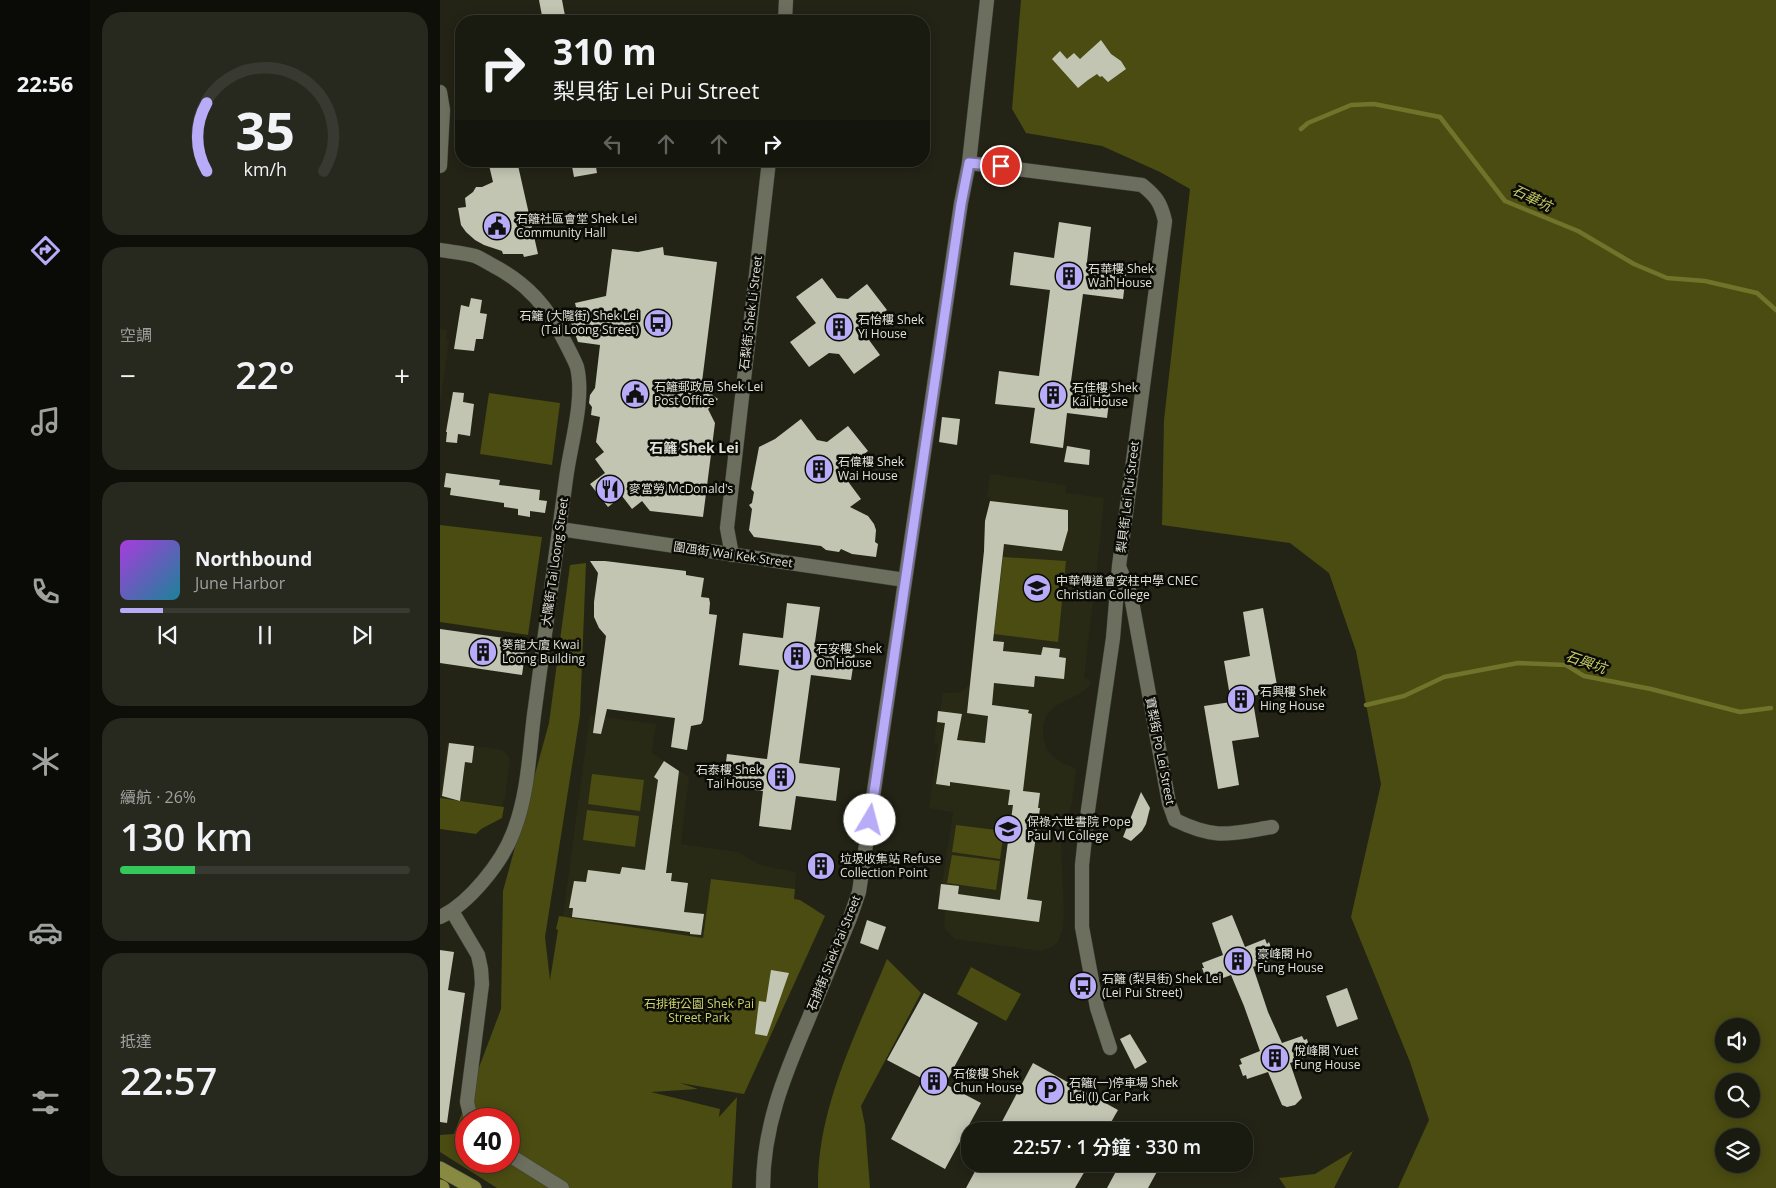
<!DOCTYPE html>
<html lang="zh-TW">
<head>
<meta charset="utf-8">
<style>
	:root { --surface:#1a1b10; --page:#27281e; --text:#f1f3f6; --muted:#9fa19f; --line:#383930; --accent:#b8abf7 }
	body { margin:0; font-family:"Open Sans","Noto Sans TC",sans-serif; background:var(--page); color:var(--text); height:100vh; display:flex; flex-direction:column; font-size:19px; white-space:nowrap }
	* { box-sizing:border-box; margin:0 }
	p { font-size:16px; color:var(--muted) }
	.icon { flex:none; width:28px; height:28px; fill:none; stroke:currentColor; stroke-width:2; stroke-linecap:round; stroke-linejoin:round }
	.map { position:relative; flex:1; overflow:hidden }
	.drawer { display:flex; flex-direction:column; gap:12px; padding:12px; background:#0e0f09; width:350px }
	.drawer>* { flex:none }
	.banner { position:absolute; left:15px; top:15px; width:475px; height:152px; border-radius:20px; box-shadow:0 2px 12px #0003,0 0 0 1px var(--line); background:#1a1b10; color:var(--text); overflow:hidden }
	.buttons { position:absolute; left:1275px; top:1018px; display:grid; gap:10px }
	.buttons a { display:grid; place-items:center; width:45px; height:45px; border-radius:50%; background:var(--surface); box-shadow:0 2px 12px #0003,0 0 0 1px var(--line); font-size:25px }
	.speed { position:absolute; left:15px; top:1108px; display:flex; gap:10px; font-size:25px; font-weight:700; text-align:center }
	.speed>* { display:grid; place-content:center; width:65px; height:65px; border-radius:50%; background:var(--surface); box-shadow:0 2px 12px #0003,0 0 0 1px var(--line); line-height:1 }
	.speed .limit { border:8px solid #d22; background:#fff; color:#111 }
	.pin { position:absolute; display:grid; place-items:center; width:42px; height:42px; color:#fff; margin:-21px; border:2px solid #fff; border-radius:50%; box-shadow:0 1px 5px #0007 }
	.me { position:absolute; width:55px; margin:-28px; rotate:8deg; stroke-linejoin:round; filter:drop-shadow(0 0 4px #0008) }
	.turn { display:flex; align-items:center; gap:18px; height:105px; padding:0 15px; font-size:22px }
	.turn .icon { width:65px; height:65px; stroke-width:2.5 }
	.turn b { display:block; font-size:35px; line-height:42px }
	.lanes { display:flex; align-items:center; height:48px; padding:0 15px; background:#0003; justify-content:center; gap:25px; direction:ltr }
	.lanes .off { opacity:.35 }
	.big { font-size:38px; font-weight:600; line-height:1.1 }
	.drawer .widget { flex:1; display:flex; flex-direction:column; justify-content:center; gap:8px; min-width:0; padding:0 18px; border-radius:20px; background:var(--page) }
	.drawer .dial { align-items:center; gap:0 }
	.dial svg { height:130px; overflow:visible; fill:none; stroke:var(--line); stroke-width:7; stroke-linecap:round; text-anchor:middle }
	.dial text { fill:var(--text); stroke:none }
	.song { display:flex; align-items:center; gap:15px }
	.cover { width:60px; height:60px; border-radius:8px; background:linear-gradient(135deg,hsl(280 70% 55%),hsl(190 70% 35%)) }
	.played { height:5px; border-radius:2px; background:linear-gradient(90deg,var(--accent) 15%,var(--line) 15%) }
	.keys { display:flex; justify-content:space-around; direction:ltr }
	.heat { display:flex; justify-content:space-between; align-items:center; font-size:28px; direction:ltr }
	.charge { height:8px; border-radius:4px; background:linear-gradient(90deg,#34c759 26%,var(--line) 0) }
	.trip { position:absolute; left:521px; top:1122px; width:292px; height:50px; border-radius:20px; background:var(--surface); box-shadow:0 2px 12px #0003,0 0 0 1px var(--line); font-weight:600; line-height:50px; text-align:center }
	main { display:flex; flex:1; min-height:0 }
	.tabs { display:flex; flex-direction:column; width:90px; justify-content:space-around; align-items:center; background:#0a0b06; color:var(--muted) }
	.tabs .icon { width:35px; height:35px }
	.tabs .selected { color:var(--accent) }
	.tabs b { font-size:22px; color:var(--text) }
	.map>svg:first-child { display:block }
</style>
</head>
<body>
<main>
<nav class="tabs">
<b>22:56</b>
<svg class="icon selected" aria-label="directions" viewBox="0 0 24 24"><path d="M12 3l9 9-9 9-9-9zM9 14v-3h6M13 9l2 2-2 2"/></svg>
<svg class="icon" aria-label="music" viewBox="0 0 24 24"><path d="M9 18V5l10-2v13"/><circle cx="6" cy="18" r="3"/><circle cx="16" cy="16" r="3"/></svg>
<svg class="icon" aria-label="phone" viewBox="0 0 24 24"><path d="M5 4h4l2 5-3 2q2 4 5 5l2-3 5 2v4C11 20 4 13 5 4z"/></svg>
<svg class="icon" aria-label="climate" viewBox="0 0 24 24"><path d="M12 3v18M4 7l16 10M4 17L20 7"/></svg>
<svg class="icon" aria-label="car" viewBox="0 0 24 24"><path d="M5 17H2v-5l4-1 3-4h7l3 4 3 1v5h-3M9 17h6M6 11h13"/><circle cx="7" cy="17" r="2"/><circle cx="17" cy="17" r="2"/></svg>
<svg class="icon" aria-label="filters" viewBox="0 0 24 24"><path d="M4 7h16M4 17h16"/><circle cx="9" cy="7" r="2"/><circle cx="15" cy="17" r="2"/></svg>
</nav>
<section class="drawer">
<div class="widget dial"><svg viewBox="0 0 100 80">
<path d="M14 69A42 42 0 1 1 86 69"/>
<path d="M14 69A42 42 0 0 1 14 27" stroke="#b8abf7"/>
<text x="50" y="56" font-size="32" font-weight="700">35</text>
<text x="50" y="72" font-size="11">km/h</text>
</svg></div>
<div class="widget"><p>空調</p>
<div class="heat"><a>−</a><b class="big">22°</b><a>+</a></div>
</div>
<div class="widget">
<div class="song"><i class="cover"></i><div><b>Northbound</b><p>June Harbor</p></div></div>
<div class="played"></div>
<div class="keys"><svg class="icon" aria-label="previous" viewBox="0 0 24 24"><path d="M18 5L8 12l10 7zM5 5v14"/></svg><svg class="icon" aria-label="pause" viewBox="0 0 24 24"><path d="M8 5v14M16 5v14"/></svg><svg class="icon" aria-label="next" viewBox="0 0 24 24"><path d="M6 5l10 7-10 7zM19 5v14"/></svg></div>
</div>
<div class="widget"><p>續航 · 26%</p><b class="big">130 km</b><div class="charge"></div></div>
<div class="widget"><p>抵達</p><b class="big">22:57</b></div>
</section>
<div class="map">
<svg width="1336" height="1188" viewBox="0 0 1336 1188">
	<rect width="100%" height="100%" fill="#232416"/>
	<g fill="#292a15">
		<polygon points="0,329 7,330 6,340 9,340 0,405"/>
		<polygon points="550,474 626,485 626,493 664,498 660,541 644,677 651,682 649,686 641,693 615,706 606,716 603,725 603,736 606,748 613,757 624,764 633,767 636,771 632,802 621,844 624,914 622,931 618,942 613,946 602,951 515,939 506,930 504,925 505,911 498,909 500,893 497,893 499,884 502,884 513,812 489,808 498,744 494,743 498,711 500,711 503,693 518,693 522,691 529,685 544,551 545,521 550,501 550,497 547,497"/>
		<polygon points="150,715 216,724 212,753 249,777 241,844 298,852 320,865 356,872 355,889 272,879 263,938 123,917"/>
		<polygon points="7,742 63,750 70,759 65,798 62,806 0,798"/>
	</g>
	<g fill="#4a4c11" fill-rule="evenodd">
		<path d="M581,0H1336V1188H958L989,1120L970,1062L911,917L941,784L916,651L889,573L850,543L722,525L724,420L750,189L720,172L662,146L586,133L572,109ZM1284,1026H1311V1054H1284ZM1284,1081H1311V1109H1284ZM1284,1136H1311V1164H1284Z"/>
		<polygon points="49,393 120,403 112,465 40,454"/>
		<polygon points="0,525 102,537 88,635 0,622"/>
		<polygon points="563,557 626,561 618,642 554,634"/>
		<path d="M146,563L140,715L105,937L110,980L118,930L116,929L119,916L263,938L271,879L355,889L354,899L360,900L385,916L304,1094L240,1083L258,1089L211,1092L280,1109L279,1117L297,1097L292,1188H57L0,1152V1135L14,1134L61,1009L63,891L109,723L130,565ZM26,1119H69V1161H26Z"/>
		<polygon points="152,774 204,780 200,811 148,804"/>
		<polygon points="0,798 64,807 62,818 41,829 36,834 0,829"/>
		<polygon points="147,810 199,816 195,847 143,840"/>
		<polygon points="516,825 564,831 560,859 512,852"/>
		<polygon points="512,855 560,861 556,890 507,883"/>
		<path d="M447,959L481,993L421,1106L425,1125L430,1188H378C377,1107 417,1032 447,959Z"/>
		<polygon points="531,967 581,994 566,1021 517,994"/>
		<polygon points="913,1151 894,1188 846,1188 839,1178 875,1174"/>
	</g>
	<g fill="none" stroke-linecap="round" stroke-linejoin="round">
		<g stroke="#707329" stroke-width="4.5">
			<polyline points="861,129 868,123 911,105 934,104 1000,117 1065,201 1138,231 1194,264 1227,278 1265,281 1317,293 1336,310"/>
			<polyline points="926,705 964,696 1004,677 1078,663 1126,665 1144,676 1211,689 1300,712 1331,708"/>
		</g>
	</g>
	<g fill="#c3c5b3">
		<polygon points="99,0 122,0 126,21 103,21"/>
		<polygon points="661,40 671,54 681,61 686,69 668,82 662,76 660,77 657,74 648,80 638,88 612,59 620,51 627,59 634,53 640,59"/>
		<polygon points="48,161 77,161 98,254 84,257 83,254 63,254 62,251 44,245 35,240 26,232 21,225 18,208 26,207 25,198 33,192 36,187 42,187 53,182"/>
		<polygon points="131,161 155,161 157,173 134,177"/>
		<polygon points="619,222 651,227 647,262 687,267 683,299 643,294 631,381 671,386 667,418 627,413 623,448 590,443 595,408 555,404 559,371 599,376 610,290 570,285 574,252 614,258"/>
		<polygon points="223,247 224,255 277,262 262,382 276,389 272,395 278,399 268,409 275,423 263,517 210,511 202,501 192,509 182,496 168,507 150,484 165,473 155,459 164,452 156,442 160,417 151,415 152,407 149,403 150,395 155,388 160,345 138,342 128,314 137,311 135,303 166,296 172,249 198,252"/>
		<polygon points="382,278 397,298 408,299 427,284 447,310 421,329 440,355 414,374 399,354 389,353 369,367 350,342 376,323 356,297"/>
		<polygon points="31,298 42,300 40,313 47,314 43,339 36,339 34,351 14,349 21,305 29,307"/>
		<polygon points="13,392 24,393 23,402 34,404 30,436 18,434 17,443 6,442 7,432 6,432"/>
		<polygon points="502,417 520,419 517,445 499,442"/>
		<polygon points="361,419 377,440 387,442 408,426 428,451 401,472 421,499 410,507 428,516 434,524 436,530 435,542 438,544 436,557 412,554 401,549 399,552 386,550 381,546 314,537 309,530 312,509 309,505 312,503 314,492 311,489 319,447 335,439"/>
		<polygon points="627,446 650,450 649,465 624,462"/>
		<polygon points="6,473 60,480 59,485 100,490 99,500 107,501 105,513 90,511 90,517 78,515 78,509 64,507 64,503 10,495 11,488 4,487"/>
		<polygon points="550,501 628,510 628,530 622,551 564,544 553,641 564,642 563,651 601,655 603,647 620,649 619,657 626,658 624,679 595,676 594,687 554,683 552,705 589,710 588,713 592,714 583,791 600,793 598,808 600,808 587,899 602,901 599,922 498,909 501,884 519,886 518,894 560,900 573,805 568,805 570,790 510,782 510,786 496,784 505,723 497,722 498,711 522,714 517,740 545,743 548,716 527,713 544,551 545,521"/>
		<polygon points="150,561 165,561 246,571 246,575 264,578 261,597 269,598 270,603 269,614 277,615 263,720 261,724 251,726 247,750 231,747 235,718 167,709 161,734 153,733 166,636 159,628 154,617 154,602 158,573"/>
		<polygon points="347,603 380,607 375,642 416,647 411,680 371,675 359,763 400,768 396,801 356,796 351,830 319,826 323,791 283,786 287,754 327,759 339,670 299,665 303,633 343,638"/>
		<polygon points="823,608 838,691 812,696 819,737 792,741 799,785 778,789 764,706 791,702 784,661 810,656 803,612"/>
		<polygon points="0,629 87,641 82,675 0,663"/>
		<polygon points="9,743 34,746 32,763 25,762 20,801 2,796"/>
		<polygon points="224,761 239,771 226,873 232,873 231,881 248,883 244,912 264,914 261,935 250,934 250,932 132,917 133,908 129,908 134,881 146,882 148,870 180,874 182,867 205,870 218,780 214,777"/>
		<polygon points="701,792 710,808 706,824 702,831 691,841 683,837"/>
		<polygon points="376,857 390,858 387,876 373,874"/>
		<polygon points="792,915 805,947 825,939 827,944 829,942 833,953 831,954 833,959 813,967 828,1012 842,1043 862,1036 864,1040 867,1039 870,1050 868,1051 870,1056 850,1063 862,1098 855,1105 847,1107 842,1105 828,1072 807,1079 806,1075 803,1076 799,1065 802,1064 800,1059 820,1051 804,1006 791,975 770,983 769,978 766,979 762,968 764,968 762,963 783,955 772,923"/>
		<polygon points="427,920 446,927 438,950 420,943"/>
		<polygon points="0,950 14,952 8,990 25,993 7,1123 0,1122"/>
		<polygon points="331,970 349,973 327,1036 315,1034 319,1001 326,1002"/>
		<polygon points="907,988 918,1019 897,1027 886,996"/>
		<polygon points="484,993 538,1023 505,1084 541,1103 505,1169 451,1139 483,1079 447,1060"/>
		<polygon points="690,1034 707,1062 695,1069 680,1039"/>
		<polygon points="593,1063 678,1110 666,1131 557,1131"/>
		<polygon points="539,1164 649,1164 635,1188 526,1188"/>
		<polygon points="680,1164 720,1164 717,1168 719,1168 708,1188 667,1188"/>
	</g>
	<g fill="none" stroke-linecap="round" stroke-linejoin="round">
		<defs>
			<g id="minor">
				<polyline points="345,21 346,0"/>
				<polyline points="0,92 3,110 0,166"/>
				<path d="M529,163L702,185C716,196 721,203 725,221L679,566L673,638L648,810L642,865V927L657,1008L670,1048"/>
				<path d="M0,250C11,252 24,253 35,256C41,258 46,262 52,265C87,283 108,307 125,342C129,350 134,359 137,367C145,400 130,446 126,479C116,558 104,636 94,715C89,755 88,795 73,833C62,862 29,904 0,917"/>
				<polyline points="120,529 465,580"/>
				<polyline points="292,555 287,528 329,161"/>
				<path d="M680,569L691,596L729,803L735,820C776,840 790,834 832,827"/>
				<polyline points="12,911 38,955 41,969 42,984 27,1102 31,1119"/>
				<polyline points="69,1155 122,1188"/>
				<path d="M323,1188C323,1127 344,1076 368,1020C382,986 396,952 410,918L419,892L521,203L529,163L547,0"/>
			</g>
			<g id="major">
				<polyline points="0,1169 34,1188"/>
				<polyline points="0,1187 2,1188"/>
			</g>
		</defs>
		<use href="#minor" stroke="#3f4036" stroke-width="15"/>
		<use href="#major" stroke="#3f4036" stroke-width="16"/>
		<use href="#minor" stroke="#6c6e5e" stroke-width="14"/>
		<use href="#major" stroke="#878a40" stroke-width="15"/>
	</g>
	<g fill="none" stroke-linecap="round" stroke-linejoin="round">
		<defs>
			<polyline id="route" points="430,820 521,204 529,163 561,166"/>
		</defs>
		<use href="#route" stroke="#786fa1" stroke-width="12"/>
		<use href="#route" stroke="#b8abf7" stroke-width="9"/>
	</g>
	<defs>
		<symbol id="civic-disc" viewBox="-11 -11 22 22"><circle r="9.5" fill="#b8abf7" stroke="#0c0c07"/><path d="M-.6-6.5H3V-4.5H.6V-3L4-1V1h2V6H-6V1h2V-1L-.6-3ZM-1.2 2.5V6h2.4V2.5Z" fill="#111"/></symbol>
		<symbol id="building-disc" viewBox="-11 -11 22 22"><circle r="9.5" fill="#b8abf7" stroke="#0c0c07"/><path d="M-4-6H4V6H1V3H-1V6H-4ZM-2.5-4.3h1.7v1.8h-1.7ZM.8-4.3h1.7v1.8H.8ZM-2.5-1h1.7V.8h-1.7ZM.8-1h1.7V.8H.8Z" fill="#111"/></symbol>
		<symbol id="bus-disc" viewBox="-11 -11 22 22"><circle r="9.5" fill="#b8abf7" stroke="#0c0c07"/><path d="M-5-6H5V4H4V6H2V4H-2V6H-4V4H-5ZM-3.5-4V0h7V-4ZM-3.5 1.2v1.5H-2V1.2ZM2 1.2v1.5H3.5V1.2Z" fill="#111"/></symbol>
		<symbol id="restaurant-disc" viewBox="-11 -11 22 22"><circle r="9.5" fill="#b8abf7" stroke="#0c0c07"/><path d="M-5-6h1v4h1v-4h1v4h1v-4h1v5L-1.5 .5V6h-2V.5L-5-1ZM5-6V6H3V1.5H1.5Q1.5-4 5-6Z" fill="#111"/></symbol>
		<symbol id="school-disc" viewBox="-11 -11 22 22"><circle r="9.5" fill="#b8abf7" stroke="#0c0c07"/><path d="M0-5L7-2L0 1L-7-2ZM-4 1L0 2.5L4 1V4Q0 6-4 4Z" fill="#111"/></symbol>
		<symbol id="parking-disc" viewBox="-11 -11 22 22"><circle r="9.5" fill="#b8abf7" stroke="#0c0c07"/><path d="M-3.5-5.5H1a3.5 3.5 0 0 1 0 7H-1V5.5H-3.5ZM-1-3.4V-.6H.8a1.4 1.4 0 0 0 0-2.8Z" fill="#111"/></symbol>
	</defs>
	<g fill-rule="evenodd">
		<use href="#civic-disc" x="41" y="210" width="32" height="32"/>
		<use href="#building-disc" x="613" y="260" width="32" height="32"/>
		<use href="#bus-disc" x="202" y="307" width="32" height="32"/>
		<use href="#building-disc" x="383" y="311" width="32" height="32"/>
		<use href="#civic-disc" x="179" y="378" width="32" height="32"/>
		<use href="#building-disc" x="597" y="379" width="32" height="32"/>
		<use href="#building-disc" x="363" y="453" width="32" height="32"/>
		<use href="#restaurant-disc" x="154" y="473" width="32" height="32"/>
		<use href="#school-disc" x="581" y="572" width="32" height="32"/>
		<use href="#building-disc" x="27" y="636" width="32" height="32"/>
		<use href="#building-disc" x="341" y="640" width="32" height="32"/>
		<use href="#building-disc" x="785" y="683" width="32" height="32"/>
		<use href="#building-disc" x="325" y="761" width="32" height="32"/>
		<use href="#school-disc" x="552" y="813" width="32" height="32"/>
		<use href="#building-disc" x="365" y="850" width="32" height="32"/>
		<use href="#building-disc" x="782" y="945" width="32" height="32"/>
		<use href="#bus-disc" x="627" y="970" width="32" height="32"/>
		<use href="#building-disc" x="819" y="1042" width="32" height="32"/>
		<use href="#building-disc" x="478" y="1065" width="32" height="32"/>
		<use href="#parking-disc" x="594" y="1074" width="32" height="32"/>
	</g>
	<g text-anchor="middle" stroke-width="5" stroke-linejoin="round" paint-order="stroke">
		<g font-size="12" fill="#e0e1d7" stroke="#0c0c07" text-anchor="start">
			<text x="76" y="223">石籬社區會堂 Shek Lei<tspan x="76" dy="14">Community Hall</tspan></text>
			<text x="648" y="273">石華樓 Shek<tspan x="648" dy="14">Wah House</tspan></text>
			<text x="199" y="320" text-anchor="end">石籬 (大隴街) Shek Lei<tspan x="199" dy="14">(Tai Loong Street)</tspan></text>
			<text x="418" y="324">石怡樓 Shek<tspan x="418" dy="14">Yi House</tspan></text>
			<text x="214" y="391">石籬郵政局 Shek Lei<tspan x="214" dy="14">Post Office</tspan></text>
			<text x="632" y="392">石佳樓 Shek<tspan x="632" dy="14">Kai House</tspan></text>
			<text x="398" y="466">石偉樓 Shek<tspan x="398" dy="14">Wai House</tspan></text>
			<text x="189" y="493">麥當勞 McDonald's</text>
			<text x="616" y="585">中華傳道會安柱中學 CNEC<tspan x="616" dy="14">Christian College</tspan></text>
			<text x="62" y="649">葵龍大廈 Kwai<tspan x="62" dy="14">Loong Building</tspan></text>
			<text x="376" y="653">石安樓 Shek<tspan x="376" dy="14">On House</tspan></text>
			<text x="820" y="696">石興樓 Shek<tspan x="820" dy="14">Hing House</tspan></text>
			<text x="322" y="774" text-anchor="end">石泰樓 Shek<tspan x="322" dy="14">Tai House</tspan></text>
			<text x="587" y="826">保祿六世書院 Pope<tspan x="587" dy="14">Paul VI College</tspan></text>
			<text x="400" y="863">垃圾收集站 Refuse<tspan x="400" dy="14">Collection Point</tspan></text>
			<text x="817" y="958">豪峰閣 Ho<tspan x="817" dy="14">Fung House</tspan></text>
			<text x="662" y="983">石籬 (梨貝街) Shek Lei<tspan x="662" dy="14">(Lei Pui Street)</tspan></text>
			<text x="854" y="1055">悅峰閣 Yuet<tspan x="854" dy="14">Fung House</tspan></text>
			<text x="513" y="1078">石俊樓 Shek<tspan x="513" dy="14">Chun House</tspan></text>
			<text x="629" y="1087">石籬(一)停車場 Shek<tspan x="629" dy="14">Lei (I) Car Park</tspan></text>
		</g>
		<g font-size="12" fill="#e0e1d7" stroke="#0c0c07">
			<text transform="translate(311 313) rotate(-83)" y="4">石梨街 Shek Li Street</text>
			<text transform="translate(688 497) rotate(-83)" y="4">梨貝街 Lei Pui Street</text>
			<text transform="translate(293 555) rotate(8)" y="4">圍乪街 Wai Kek Street</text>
			<text transform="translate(115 562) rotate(-82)" y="4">大隴街 Tai Loong Street</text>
			<text transform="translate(720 751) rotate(79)" y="4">寶梨街 Po Lei Street</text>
			<text transform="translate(394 953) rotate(-68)" y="4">石排街 Shek Pai Street</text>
		</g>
		<g font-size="12" fill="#ced36d" stroke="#0c0c07">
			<text x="259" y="1008">石排街公園 Shek Pai<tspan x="259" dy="14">Street Park</tspan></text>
		</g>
		<g font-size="14" font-style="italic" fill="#c9ce68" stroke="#0c0c07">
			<text transform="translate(1092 198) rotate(26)" y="5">石華坑</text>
			<text transform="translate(1146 662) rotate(19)" y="5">石興坑</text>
		</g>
		<g font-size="14" font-weight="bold" fill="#e0e1d7" stroke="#0c0c07">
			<text x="254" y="453">石籬 Shek Lei</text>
		</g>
	</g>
</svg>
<div class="buttons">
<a><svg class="icon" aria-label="sound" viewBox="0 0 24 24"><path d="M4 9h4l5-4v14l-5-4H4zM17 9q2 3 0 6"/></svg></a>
<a><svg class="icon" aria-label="search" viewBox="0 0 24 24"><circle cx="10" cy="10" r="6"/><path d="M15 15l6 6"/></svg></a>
<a><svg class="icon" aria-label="layers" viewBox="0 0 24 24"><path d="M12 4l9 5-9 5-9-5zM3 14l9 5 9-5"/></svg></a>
</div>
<div class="speed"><div class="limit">40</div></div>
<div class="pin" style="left:561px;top:166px;background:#d93025"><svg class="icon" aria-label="arrive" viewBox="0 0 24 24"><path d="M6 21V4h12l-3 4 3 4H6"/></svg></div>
<svg class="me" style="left:430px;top:820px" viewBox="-20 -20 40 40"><circle r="19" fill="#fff"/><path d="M0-13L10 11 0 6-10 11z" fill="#b8abf7"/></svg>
<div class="trip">22:57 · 1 分鐘 · 330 m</div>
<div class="banner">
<div class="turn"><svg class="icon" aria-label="right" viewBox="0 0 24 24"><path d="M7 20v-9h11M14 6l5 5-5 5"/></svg><div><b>310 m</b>梨貝街 Lei Pui Street</div></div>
<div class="lanes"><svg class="icon off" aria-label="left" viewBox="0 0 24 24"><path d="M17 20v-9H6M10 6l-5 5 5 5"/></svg><svg class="icon off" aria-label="ahead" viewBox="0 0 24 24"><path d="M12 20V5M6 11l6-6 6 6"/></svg><svg class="icon off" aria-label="ahead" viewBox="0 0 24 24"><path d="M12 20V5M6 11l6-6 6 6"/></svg><svg class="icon" aria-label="right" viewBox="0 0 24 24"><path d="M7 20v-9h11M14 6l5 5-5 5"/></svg></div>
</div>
</div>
</main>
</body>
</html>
